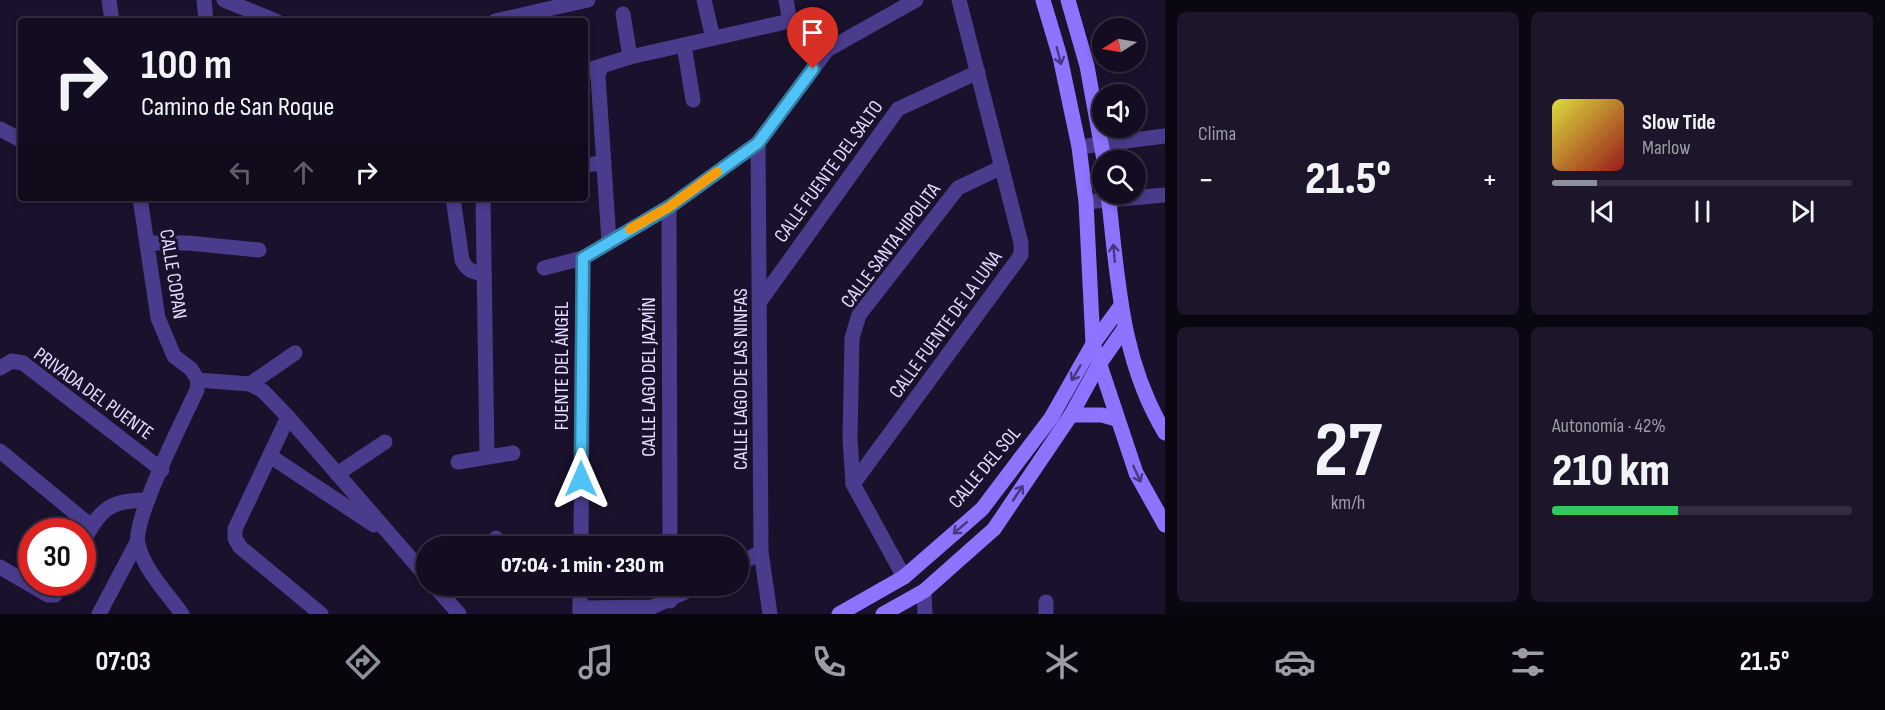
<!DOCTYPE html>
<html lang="es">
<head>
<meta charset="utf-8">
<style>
	:root { --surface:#140d21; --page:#1d162a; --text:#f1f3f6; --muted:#9d9ca5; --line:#332d3f; --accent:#8c9099 }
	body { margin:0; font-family:"Sofia Sans Condensed",sans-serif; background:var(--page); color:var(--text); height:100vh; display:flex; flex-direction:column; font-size:22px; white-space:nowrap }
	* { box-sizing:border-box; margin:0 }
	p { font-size:20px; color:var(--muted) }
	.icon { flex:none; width:33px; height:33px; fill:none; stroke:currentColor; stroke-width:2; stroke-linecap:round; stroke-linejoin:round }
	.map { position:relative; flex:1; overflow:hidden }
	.panel { display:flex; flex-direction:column; gap:12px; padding:12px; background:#0b0712; width:720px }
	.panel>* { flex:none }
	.guide { position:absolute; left:18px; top:18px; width:570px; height:183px; border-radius:6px; box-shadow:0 3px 9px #0003,0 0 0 2px var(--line); background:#140d21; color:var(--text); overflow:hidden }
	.needle { width:39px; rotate:259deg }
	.buttons { position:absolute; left:1092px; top:18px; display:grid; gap:12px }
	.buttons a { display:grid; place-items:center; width:54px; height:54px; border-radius:50%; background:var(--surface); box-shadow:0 3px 9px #0003,0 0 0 2px var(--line); font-size:30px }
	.speed { position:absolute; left:18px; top:518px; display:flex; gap:12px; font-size:30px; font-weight:700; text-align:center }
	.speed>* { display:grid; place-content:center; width:78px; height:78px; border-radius:50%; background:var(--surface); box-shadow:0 3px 9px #0003,0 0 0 2px var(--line); line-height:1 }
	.speed .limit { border:9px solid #d22; background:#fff; color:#111 }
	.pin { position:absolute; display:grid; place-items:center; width:51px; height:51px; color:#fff; margin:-62px -26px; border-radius:50% 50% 50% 0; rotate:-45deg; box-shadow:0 0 6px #0007 }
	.pin .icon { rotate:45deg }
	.me { position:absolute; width:66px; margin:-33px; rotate:0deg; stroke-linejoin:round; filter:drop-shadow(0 0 4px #0008) }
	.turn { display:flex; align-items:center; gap:21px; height:126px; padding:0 24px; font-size:27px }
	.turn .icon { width:78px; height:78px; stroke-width:2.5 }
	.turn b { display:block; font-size:42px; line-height:51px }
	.lanes { display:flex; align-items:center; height:57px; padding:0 24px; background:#0003; justify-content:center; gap:30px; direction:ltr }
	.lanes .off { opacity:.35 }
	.big { font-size:45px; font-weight:800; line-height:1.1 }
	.panel .card { flex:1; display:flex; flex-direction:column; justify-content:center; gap:9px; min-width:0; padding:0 21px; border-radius:9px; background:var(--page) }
	.panel .dial { align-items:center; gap:0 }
	.dial b { font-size:78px; line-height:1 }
	.song { display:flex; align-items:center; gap:18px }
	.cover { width:72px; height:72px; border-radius:9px; background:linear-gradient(135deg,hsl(60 70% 55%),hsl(0 70% 35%)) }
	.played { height:6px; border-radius:3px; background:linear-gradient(90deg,var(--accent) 15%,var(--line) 15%) }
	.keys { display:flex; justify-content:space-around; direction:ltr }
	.heat { display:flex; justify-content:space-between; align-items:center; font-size:33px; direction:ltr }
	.charge { height:9px; border-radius:4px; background:linear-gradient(90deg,#34c759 42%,var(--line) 0) }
	.panel .tiles { flex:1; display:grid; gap:12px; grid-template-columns:repeat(2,1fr) }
	.trip { position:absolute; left:416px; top:536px; width:333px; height:60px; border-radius:30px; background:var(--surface); box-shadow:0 3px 9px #0003,0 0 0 2px var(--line); font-weight:800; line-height:60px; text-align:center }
	.tabs { display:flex; height:96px; justify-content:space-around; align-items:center; background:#08050d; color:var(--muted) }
	.tabs .icon { width:42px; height:42px }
	.tabs .on { color:var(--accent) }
	.tabs b { font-size:27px; color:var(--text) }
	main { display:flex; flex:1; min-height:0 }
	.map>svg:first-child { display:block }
</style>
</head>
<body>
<main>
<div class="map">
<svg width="1165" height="614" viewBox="0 0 1165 614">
	<rect width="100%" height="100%" fill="#1a112c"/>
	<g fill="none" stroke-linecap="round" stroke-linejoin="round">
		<g stroke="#4b3b8c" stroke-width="15">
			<polyline points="109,0 112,21"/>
			<polyline points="204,0 206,21"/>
			<polyline points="224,0 276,21"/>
			<polyline points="704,0 713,38"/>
			<polyline points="786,0 790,21"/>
			<polyline points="623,14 630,57"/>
			<polyline points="495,21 588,0"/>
			<polyline points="684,45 693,100"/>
			<polyline points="601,67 598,76 609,241"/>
			<polyline points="585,71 630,57 790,21 827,50"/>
			<polyline points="0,129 21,140"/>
			<polyline points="758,143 761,552 770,614"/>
			<polyline points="1079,147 1165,136"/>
			<polyline points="585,165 604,163"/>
			<polyline points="140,198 158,318 174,356 191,369 198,380"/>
			<path d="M453,198L462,260C467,271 473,272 484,274"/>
			<polyline points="483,198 487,456"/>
			<polyline points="1086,202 1165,195"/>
			<polyline points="669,207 670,546"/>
			<polyline points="148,243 188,243 259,250"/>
			<polyline points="544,268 583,258 669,207 758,143 827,50 916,0"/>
			<polyline points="761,300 898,109 978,72"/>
			<polyline points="0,368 12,361 23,363 162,470"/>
			<polyline points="198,380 250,384 263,391 288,417 426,576"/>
			<polyline points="250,384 295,353"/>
			<polyline points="288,417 235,529 235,538 240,547 321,614"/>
			<polyline points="0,451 91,526"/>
			<polyline points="270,456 374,525"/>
			<polyline points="458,462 513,453"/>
			<polyline points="337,474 385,442"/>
			<polyline points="853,484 1021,255 1021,243 959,0"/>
			<path d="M82,544C100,509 109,500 148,500"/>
			<polyline points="487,546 496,538"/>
			<polyline points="581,546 583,258"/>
			<polyline points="738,565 761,552"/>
			<polyline points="0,567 48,595 55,595 64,582"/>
			<polyline points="904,577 853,484 850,439 852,338 859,315 958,188 1002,167"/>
			<polyline points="434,585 459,614"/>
			<polyline points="670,585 670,601"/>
			<polyline points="924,591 925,614"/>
			<polyline points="1046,602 1046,614"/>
			<polyline points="580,608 652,607 701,585"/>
			<polyline points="99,614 137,542"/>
			<path d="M182,614C167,593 144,570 138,544C132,520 184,418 197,390L198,380"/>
			<polyline points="580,614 580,585"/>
		</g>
		<g stroke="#8d73ff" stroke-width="15">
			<polyline points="1043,0 1060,57 1079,147 1086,202 1093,344 1136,473 1165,525"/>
			<polyline points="1068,0 1087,66 1104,160"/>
			<path d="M1108,194C1118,277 1120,359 1165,433"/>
			<polyline points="1071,415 1102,415 1116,419"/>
			<polyline points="839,614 904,577 982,509 1051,418 1093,344 1120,307"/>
			<polyline points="883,614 924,591 994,529 1071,415 1098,366 1124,329"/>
		</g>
	</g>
	<defs><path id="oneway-shaft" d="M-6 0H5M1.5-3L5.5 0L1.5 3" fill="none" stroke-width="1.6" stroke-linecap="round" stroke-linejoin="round" transform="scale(1.5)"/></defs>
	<g stroke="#483880">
		<use href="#oneway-shaft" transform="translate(1059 56) rotate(75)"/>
		<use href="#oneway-shaft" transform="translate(1114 253) rotate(-95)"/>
		<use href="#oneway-shaft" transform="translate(1076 373) rotate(120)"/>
		<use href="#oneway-shaft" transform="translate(1137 474) rotate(65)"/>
		<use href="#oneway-shaft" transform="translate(1018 493) rotate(-56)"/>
		<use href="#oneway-shaft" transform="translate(960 528) rotate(139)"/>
	</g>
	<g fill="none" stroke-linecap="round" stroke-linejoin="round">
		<defs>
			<polyline id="route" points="581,479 583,258 669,207 758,143 813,69"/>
		</defs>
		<use href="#route" stroke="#337fa1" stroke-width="15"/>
		<use href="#route" stroke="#4fc3f7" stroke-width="10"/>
		<polyline stroke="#f59e0b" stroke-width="10" points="630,229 669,207 717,172"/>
	</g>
	<g text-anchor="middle" stroke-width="6" stroke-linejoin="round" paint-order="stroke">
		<g font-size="20" fill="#e5dcff" stroke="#1a112c">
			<text transform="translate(828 171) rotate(-54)" y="7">CALLE FUENTE DEL SALTO</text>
			<text transform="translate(890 245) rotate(-53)" y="7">CALLE SANTA HIPOLITA</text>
			<text transform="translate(174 274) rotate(81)" y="7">CALLE COPAN</text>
			<text transform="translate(945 324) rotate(-54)" y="7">CALLE FUENTE DE LA LUNA</text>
			<text transform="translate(561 366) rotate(-90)" y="7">FUENTE DEL ÁNGEL</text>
			<text transform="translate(648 377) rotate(-90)" y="7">CALLE LAGO DEL JAZMÍN</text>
			<text transform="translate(740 379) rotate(-90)" y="7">CALLE LAGO DE LAS NINFAS</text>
			<text transform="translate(94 393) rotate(36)" y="7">PRIVADA DEL PUENTE</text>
			<text transform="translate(984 467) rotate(-50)" y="7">CALLE DEL SOL</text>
		</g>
	</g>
</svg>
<div class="buttons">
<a><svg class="needle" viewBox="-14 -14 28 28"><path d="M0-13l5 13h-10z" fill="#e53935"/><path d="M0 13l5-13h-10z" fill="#9d9ca5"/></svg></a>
<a><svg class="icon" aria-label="sound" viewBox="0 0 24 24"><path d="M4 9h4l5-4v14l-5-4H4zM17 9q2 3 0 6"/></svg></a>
<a><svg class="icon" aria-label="search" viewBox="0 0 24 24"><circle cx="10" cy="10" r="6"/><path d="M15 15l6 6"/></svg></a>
</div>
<div class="speed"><div class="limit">30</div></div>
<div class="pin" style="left:813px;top:69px;background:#d93025"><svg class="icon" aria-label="arrive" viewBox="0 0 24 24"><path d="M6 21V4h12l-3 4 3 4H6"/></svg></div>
<svg class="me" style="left:581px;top:479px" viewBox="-20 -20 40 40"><path d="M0-17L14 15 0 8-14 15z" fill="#4fc3f7" stroke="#fff" stroke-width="4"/></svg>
<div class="trip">07:04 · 1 min · 230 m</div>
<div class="guide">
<div class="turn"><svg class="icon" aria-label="right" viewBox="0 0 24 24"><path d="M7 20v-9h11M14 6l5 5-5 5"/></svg><div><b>100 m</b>Camino de San Roque</div></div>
<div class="lanes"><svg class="icon off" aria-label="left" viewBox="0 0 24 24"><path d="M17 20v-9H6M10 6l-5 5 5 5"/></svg><svg class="icon off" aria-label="ahead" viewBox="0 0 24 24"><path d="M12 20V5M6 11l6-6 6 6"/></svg><svg class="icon" aria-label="right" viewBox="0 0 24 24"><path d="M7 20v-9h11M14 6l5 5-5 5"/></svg></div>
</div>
</div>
<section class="panel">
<div class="tiles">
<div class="card"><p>Clima</p>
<div class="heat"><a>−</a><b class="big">21.5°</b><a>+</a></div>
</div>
<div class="card">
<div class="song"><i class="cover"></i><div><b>Slow Tide</b><p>Marlow</p></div></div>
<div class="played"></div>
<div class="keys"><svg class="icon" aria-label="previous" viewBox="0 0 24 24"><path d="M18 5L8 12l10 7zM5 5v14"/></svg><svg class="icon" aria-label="pause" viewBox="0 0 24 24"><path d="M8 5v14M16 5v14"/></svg><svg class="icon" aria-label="next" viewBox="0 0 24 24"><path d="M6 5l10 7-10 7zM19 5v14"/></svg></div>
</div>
<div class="card dial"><b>27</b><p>km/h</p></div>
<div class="card"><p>Autonomía · 42%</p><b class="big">210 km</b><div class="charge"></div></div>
</div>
</section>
</main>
<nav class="tabs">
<b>07:03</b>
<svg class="icon on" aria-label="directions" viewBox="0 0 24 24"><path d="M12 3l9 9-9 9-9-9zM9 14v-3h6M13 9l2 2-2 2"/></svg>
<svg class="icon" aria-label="music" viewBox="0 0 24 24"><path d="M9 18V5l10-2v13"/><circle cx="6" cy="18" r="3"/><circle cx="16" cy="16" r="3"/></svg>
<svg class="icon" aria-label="phone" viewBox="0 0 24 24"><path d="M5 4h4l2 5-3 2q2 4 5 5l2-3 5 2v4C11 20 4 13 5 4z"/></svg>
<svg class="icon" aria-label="climate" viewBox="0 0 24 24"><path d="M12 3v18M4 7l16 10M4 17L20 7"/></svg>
<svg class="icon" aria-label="car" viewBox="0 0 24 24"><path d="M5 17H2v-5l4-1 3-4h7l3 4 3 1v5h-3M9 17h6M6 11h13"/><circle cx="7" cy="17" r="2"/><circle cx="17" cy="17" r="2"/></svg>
<svg class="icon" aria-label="filters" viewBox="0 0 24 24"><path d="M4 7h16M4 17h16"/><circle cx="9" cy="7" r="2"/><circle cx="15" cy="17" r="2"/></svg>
<b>21.5°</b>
</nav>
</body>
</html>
